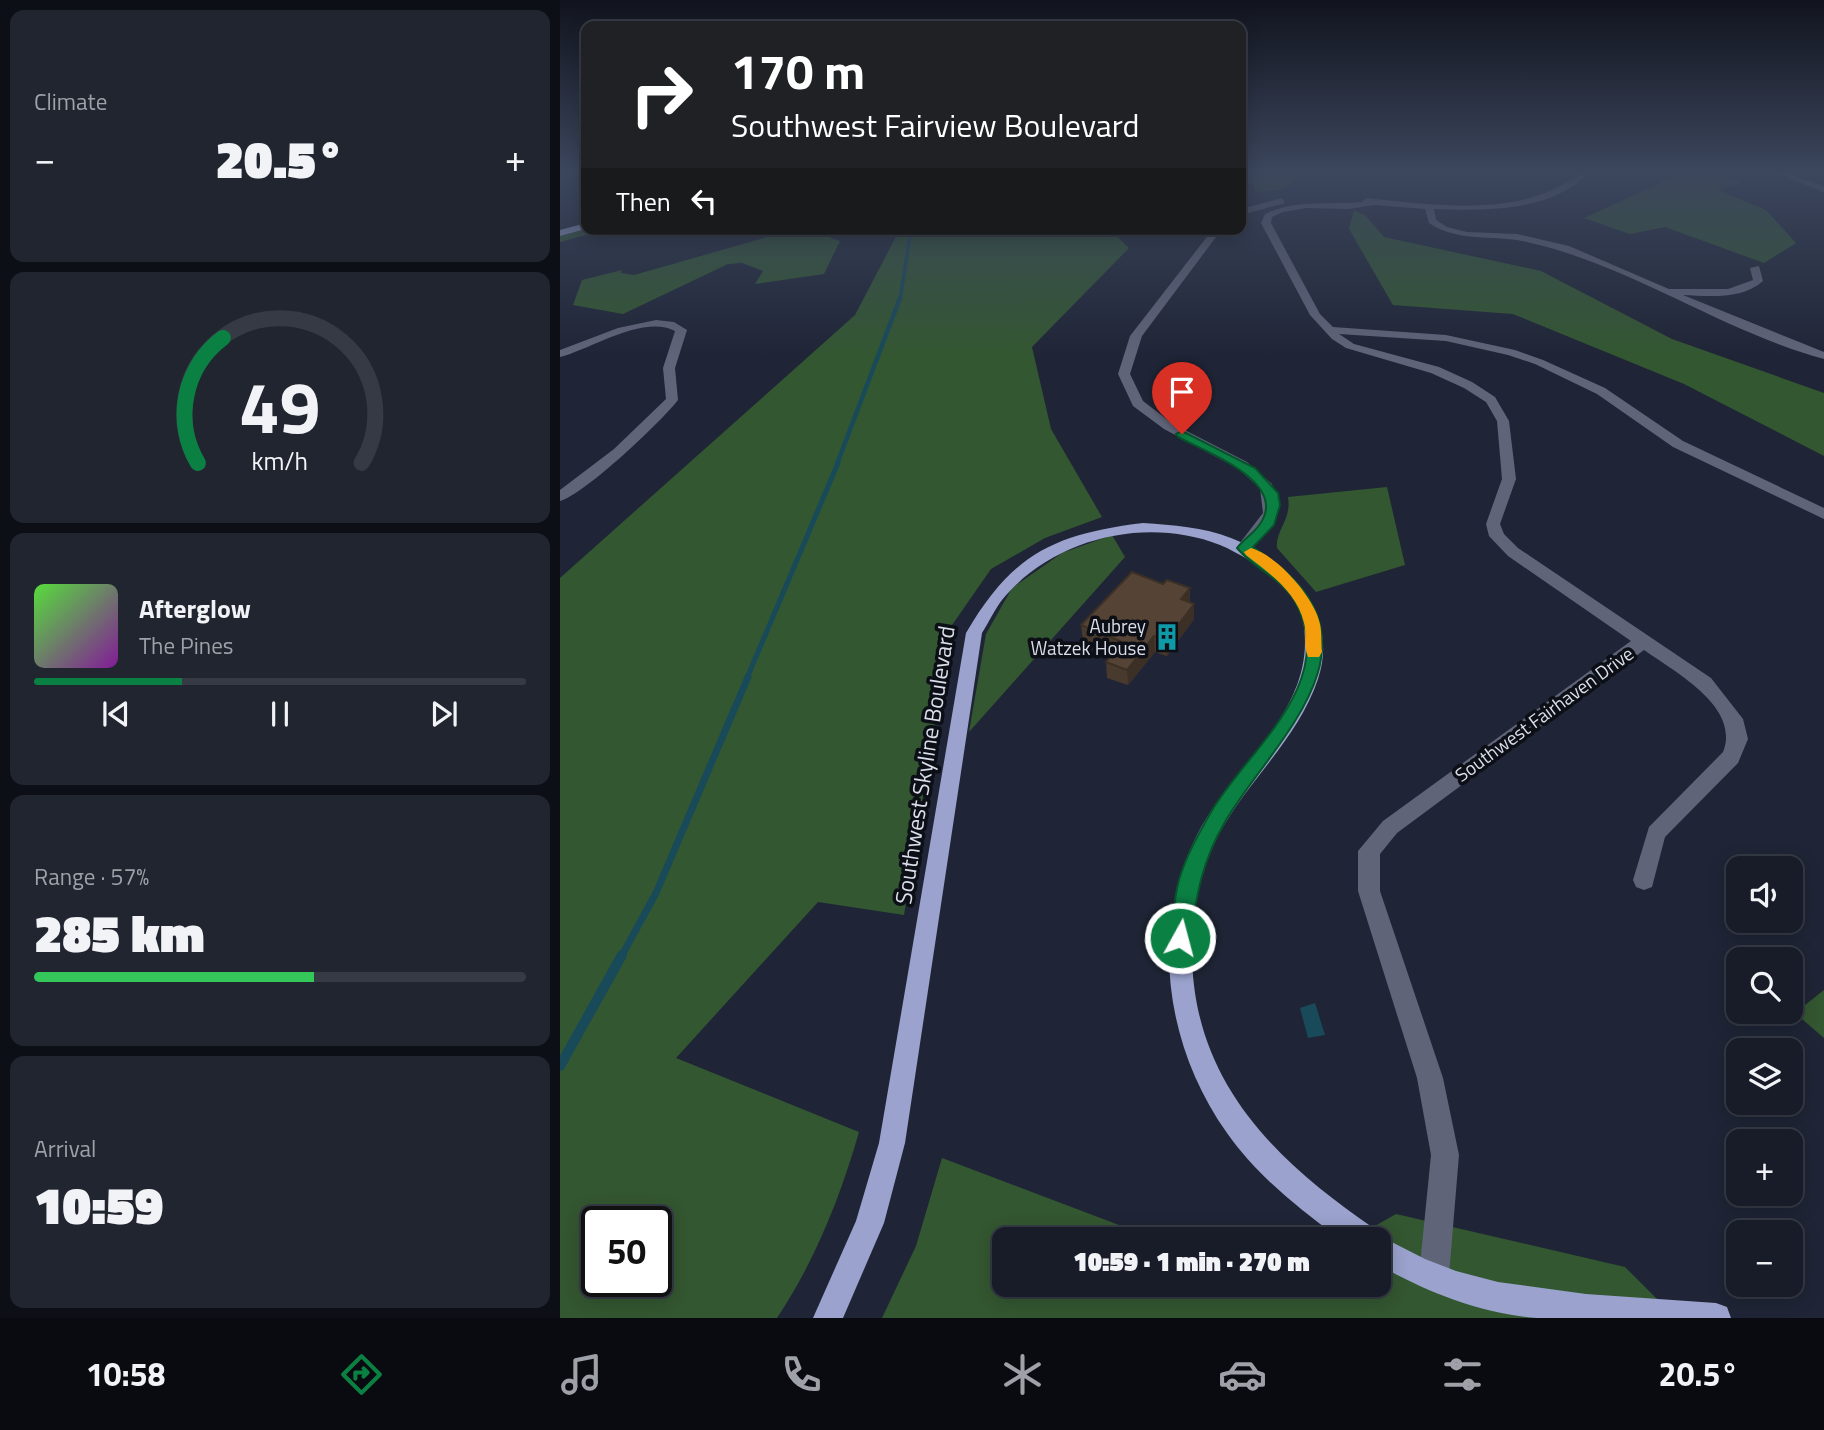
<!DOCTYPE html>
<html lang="en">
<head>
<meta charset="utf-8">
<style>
	:root { --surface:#171c28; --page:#202530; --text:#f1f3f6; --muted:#9ea1a8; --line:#363a45; --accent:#0b8043 }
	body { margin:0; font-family:"Titillium Web",sans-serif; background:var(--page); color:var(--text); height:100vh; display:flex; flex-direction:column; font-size:26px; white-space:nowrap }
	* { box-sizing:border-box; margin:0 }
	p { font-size:23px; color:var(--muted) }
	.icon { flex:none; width:38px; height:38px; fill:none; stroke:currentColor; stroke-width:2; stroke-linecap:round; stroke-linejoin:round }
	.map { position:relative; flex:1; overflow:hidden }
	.side { display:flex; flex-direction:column; gap:10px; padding:10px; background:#0d0f16; width:560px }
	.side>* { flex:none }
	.guide { position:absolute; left:21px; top:21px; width:665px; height:214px; border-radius:14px; box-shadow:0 4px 18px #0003,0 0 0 2px var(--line); background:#202124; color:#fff; overflow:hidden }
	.fabs { position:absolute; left:1166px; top:856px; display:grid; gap:14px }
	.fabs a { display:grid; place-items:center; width:77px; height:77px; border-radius:14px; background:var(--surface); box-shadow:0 4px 18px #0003,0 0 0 2px var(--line); font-size:35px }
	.speed { position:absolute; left:21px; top:1206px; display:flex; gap:14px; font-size:35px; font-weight:700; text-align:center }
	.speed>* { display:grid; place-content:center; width:91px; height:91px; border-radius:50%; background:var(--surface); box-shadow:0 4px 18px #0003,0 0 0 2px var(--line); line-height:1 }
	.speed .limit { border:4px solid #111; border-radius:10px; background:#fff; color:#111 }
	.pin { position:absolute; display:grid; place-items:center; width:60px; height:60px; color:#fff; margin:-72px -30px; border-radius:50% 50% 50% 0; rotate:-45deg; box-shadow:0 0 7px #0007 }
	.pin .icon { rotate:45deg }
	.me { position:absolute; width:77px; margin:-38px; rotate:7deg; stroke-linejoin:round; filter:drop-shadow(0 0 5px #0008) }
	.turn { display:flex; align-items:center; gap:24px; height:147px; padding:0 35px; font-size:32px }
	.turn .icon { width:91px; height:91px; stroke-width:2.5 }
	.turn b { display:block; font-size:49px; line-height:60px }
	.then { display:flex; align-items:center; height:66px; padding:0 35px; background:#0003; gap:14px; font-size:26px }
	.big { font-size:52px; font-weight:800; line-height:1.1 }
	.side .card { flex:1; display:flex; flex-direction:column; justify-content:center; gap:10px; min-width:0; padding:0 24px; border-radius:14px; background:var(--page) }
	.side .dial { align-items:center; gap:0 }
	.dial svg { height:182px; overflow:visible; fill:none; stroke:var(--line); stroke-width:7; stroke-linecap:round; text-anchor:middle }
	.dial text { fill:var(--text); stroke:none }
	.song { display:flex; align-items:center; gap:21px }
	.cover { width:84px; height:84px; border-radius:10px; background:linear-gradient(135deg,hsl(110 70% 55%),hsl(290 70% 35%)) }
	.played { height:7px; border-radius:4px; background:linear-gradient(90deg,var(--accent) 30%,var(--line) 30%) }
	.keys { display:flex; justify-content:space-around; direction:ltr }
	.heat { display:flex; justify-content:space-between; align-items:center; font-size:38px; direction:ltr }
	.charge { height:10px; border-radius:5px; background:linear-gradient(90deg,#34c759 57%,var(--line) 0) }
	.trip { position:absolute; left:432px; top:1227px; width:399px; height:70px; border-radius:14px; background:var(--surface); box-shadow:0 4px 18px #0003,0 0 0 2px var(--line); font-weight:800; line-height:70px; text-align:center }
	.tabs { display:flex; height:112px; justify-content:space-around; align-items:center; background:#090b10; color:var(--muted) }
	.tabs .icon { width:49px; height:49px }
	.tabs .on { color:var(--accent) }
	.tabs b { font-size:32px; color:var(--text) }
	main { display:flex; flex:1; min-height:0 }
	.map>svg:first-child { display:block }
</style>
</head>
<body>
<main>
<section class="side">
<div class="card"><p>Climate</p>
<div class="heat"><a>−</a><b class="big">20.5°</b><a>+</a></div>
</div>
<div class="card dial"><svg viewBox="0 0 100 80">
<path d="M14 69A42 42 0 1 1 86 69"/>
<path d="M14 69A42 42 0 0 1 25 14" stroke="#0b8043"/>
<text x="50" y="56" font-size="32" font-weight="700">49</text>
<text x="50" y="72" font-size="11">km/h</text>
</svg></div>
<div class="card">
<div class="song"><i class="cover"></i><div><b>Afterglow</b><p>The Pines</p></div></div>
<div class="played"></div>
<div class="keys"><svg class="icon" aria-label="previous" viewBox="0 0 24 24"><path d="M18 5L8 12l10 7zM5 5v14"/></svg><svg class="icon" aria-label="pause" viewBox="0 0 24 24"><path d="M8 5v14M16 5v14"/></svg><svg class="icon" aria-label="next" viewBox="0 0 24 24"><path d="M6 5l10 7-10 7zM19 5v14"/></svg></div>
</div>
<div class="card"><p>Range · 57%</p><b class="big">285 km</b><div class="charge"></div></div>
<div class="card"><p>Arrival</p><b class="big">10:59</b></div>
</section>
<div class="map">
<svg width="1264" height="1318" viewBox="0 0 1264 1318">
	<rect width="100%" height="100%" fill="#1f2536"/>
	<g fill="#335731" fill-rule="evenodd">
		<polygon points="686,173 742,173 725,189 696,192"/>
		<polygon points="1101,173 1156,173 1182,182 1159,190 1206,210 1236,243 1204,263 1105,227 1070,234 1024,218 1113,177"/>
		<polygon points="794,210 805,215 824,237 981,271 1112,339 1264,393 1264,456 1124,384 953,314 833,305 789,229"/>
		<polygon points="27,229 108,229 92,233 33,233 0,242 0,236"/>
		<polygon points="200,229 245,229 280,241 264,274 195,284 203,271 182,263 168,264 63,314 13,305 22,280 62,270 61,273 74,275 211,236"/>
		<path d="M340,229H549L569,248L472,347L491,429L542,517L485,538L431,569L390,628L344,915L258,902L116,1058L299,1132C280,1198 255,1261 217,1318H0V578L295,315ZM37,1222H96V1281H37Z"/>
		<path d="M827,487L845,565L756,592L717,548C715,530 732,520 728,497Z"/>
		<polygon points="552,535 565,557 409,732 426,634 452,588 502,553"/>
		<polygon points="1264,990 1264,1038 1235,1013"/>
		<polygon points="382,1158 596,1239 444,1239 444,1284 819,1284 819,1239 792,1239 836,1214 1065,1267 1116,1318 322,1318 356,1246"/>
	</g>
	<polygon fill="#194a5a" points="755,1003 765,1035 748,1038 740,1008"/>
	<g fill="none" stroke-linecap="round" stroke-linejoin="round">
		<polyline stroke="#194a5a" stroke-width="3.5" points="340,300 351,229"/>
		<polyline stroke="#194a5a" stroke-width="4.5" points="277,464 340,298"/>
		<polyline stroke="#194a5a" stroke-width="5" points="187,678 278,463"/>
		<polyline stroke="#194a5a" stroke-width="7" points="61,957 96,893 188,677"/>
		<polyline stroke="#194a5a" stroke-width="10" points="0,1066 62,955"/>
		<g fill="#606479" fill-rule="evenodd">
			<path d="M1020,173H1029C991,212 925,211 874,209L876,220L887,227L907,232L957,234L1009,246L1109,289H1168L1193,280L1190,268L1199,266L1203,281C1182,300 1149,296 1123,295L1264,352V359C1161,331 1071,265 967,242C933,234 899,243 869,223L865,209L815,205L788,209L747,208L723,212L712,217L711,223L760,314L773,327L886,335L955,350L983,360L1045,388L1123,441L1264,508V519L1113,447L1037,394L975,364L948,355L886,341L779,334L794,344L879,367L912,382L935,397L949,421L956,479L940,524L944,534L958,548L1151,678L1183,719L1188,739L1178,763L1105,837L1092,887L1084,890L1076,887L1073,880L1089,827L1163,752C1181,707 1115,672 1084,650L837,833L820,854V891L883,1078L899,1155L889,1275L884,1285L874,1290L864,1285L859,1275L871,1155L857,1078L798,891V851L823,821L1071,641L948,556L929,536L926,524L942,479L937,421L926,402L904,388L871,373L786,348L772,339L750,315L701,223L705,214C737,199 769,205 802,202L806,198C874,205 963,219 1020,173Z"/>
			<polygon points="1215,173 1226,173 1264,186 1264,192"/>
			<polygon points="722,198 725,203 681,215 681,209"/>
			<polygon points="653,229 662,229 582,336 570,374 583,401 613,424 687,462 712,484 718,514 689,551 684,553 676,548 703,513 700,488 677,468 604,429 573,406 558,374 570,336"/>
			<path d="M96,320L114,322L127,330L115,368L118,400C101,422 25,494 0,501V490L54,449L106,399L103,368L115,331C84,314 31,349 0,357V350L58,328Z"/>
		</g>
		<g fill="#9aa2cd" fill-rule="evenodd">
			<polygon points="26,223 26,229 0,236 0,230"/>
			<path d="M583,523C613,525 643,527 671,538C728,560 780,614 758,679C738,739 688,780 659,834C640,871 632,911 632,951C632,1081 715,1161 815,1229L818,1235L865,1259L896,1271L938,1282L1026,1294L1156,1303L1167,1307L1171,1318C1107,1318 1041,1318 977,1318C922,1314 866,1292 819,1265V1239H780L775,1235C735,1206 696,1174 667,1133C602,1042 587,916 646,819C684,757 754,706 744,627C741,598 713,573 689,560C680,555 670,549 660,545C586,516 493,538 442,600C435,609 429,622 422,633L345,1143L324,1223L283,1318H253L296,1221L319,1143L406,633C452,554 494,534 583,523Z"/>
		</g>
	</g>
	<polygon fill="#493a2e" points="630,588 630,602 634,619 607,656 595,652 568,685 547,678 546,662 553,653 523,641 521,625"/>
	<g fill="#3c3026">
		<polygon points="630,588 630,603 621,599"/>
		<polygon points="634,604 634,619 607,656 606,641"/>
		<polygon points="594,636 595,652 568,685 567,670"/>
	</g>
	<polygon fill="#554436" stroke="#3c3026" stroke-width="2" points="572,572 603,584 607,580 630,588 621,599 634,604 606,641 594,636 567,670 546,662 562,642 521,625"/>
	<linearGradient id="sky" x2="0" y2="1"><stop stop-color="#11141e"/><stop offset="0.48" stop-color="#3c465d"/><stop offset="1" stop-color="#3c465d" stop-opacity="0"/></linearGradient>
	<rect width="1264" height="357" fill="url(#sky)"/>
	<path fill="#0b8043" stroke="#07532c" stroke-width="2" d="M622,431L695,468L718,493L720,505L714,525L693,547C704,555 717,563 727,573C819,656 707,749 665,822C642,861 637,894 630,938L627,945L620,948L613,945L610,938C613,919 614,898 619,880C626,856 639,833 651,812C686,752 776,686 738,607C725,579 695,570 677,548C684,539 694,533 700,524C729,482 646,452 618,437L616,434Z"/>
	<path fill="#f59e0b" d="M691,548C717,555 755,598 760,624C762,633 761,643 762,652L759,657H748C743,646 747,634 744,623C737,592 709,573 686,555L684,552Z"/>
	<defs>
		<symbol id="building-bare" viewBox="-9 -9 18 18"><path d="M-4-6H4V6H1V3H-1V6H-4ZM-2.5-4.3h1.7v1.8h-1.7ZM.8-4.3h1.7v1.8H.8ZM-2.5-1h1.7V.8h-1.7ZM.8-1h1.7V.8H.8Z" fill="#0f9aa8" stroke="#0c0f16" stroke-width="2.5" paint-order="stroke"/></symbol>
	</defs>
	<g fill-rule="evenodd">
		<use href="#building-bare" x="588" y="618" width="38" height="38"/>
	</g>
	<g text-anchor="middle" stroke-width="7" stroke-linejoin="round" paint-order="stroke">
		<g font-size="19" fill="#d9dee9" stroke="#0c0f16" text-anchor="end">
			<text x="586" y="633">Aubrey<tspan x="586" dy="22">Watzek House</tspan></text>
		</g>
		<g font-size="19" fill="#d9dee9" stroke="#0c0f16">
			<text transform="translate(984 714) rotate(-36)" y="7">Southwest Fairhaven Drive</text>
		</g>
		<g font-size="23" fill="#d9dee9" stroke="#0c0f16">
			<text transform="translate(365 765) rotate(-81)" y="8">Southwest Skyline Boulevard</text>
		</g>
	</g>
</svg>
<div class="fabs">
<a><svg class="icon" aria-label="sound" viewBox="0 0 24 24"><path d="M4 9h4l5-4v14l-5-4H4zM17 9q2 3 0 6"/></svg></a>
<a><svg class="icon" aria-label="search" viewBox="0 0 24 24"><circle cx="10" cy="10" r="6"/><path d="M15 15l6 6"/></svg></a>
<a><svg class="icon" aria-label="layers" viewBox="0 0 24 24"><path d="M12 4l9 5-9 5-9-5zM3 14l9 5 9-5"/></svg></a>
<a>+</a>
<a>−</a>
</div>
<div class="speed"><div class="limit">50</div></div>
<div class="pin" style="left:622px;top:434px;background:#d93025"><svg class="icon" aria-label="arrive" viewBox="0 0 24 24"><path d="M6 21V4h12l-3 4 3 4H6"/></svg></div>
<svg class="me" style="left:620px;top:938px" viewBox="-20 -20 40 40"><circle r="17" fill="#0b8043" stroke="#fff" stroke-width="3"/><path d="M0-11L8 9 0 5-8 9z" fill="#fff"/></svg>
<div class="trip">10:59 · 1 min · 270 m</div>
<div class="guide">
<div class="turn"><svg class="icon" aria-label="right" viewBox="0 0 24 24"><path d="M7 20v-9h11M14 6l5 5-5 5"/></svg><div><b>170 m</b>Southwest Fairview Boulevard</div></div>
<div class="then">Then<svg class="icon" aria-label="left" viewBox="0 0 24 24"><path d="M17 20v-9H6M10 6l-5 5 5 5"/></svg></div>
</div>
</div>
</main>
<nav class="tabs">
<b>10:58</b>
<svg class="icon on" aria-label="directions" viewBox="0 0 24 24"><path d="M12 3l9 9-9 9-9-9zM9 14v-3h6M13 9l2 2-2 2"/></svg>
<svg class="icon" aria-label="music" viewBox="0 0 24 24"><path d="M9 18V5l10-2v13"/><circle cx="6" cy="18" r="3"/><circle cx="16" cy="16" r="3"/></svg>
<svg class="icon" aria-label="phone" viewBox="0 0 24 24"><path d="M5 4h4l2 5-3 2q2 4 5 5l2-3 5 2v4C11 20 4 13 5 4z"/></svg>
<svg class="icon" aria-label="climate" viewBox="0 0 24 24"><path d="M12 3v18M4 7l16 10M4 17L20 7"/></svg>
<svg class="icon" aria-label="car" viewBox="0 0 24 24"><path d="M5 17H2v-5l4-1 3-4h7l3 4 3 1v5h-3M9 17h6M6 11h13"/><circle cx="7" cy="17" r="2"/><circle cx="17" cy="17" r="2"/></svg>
<svg class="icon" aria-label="filters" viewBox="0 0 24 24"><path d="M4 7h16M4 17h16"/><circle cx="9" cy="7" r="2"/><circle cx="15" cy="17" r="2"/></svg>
<b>20.5°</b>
</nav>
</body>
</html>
